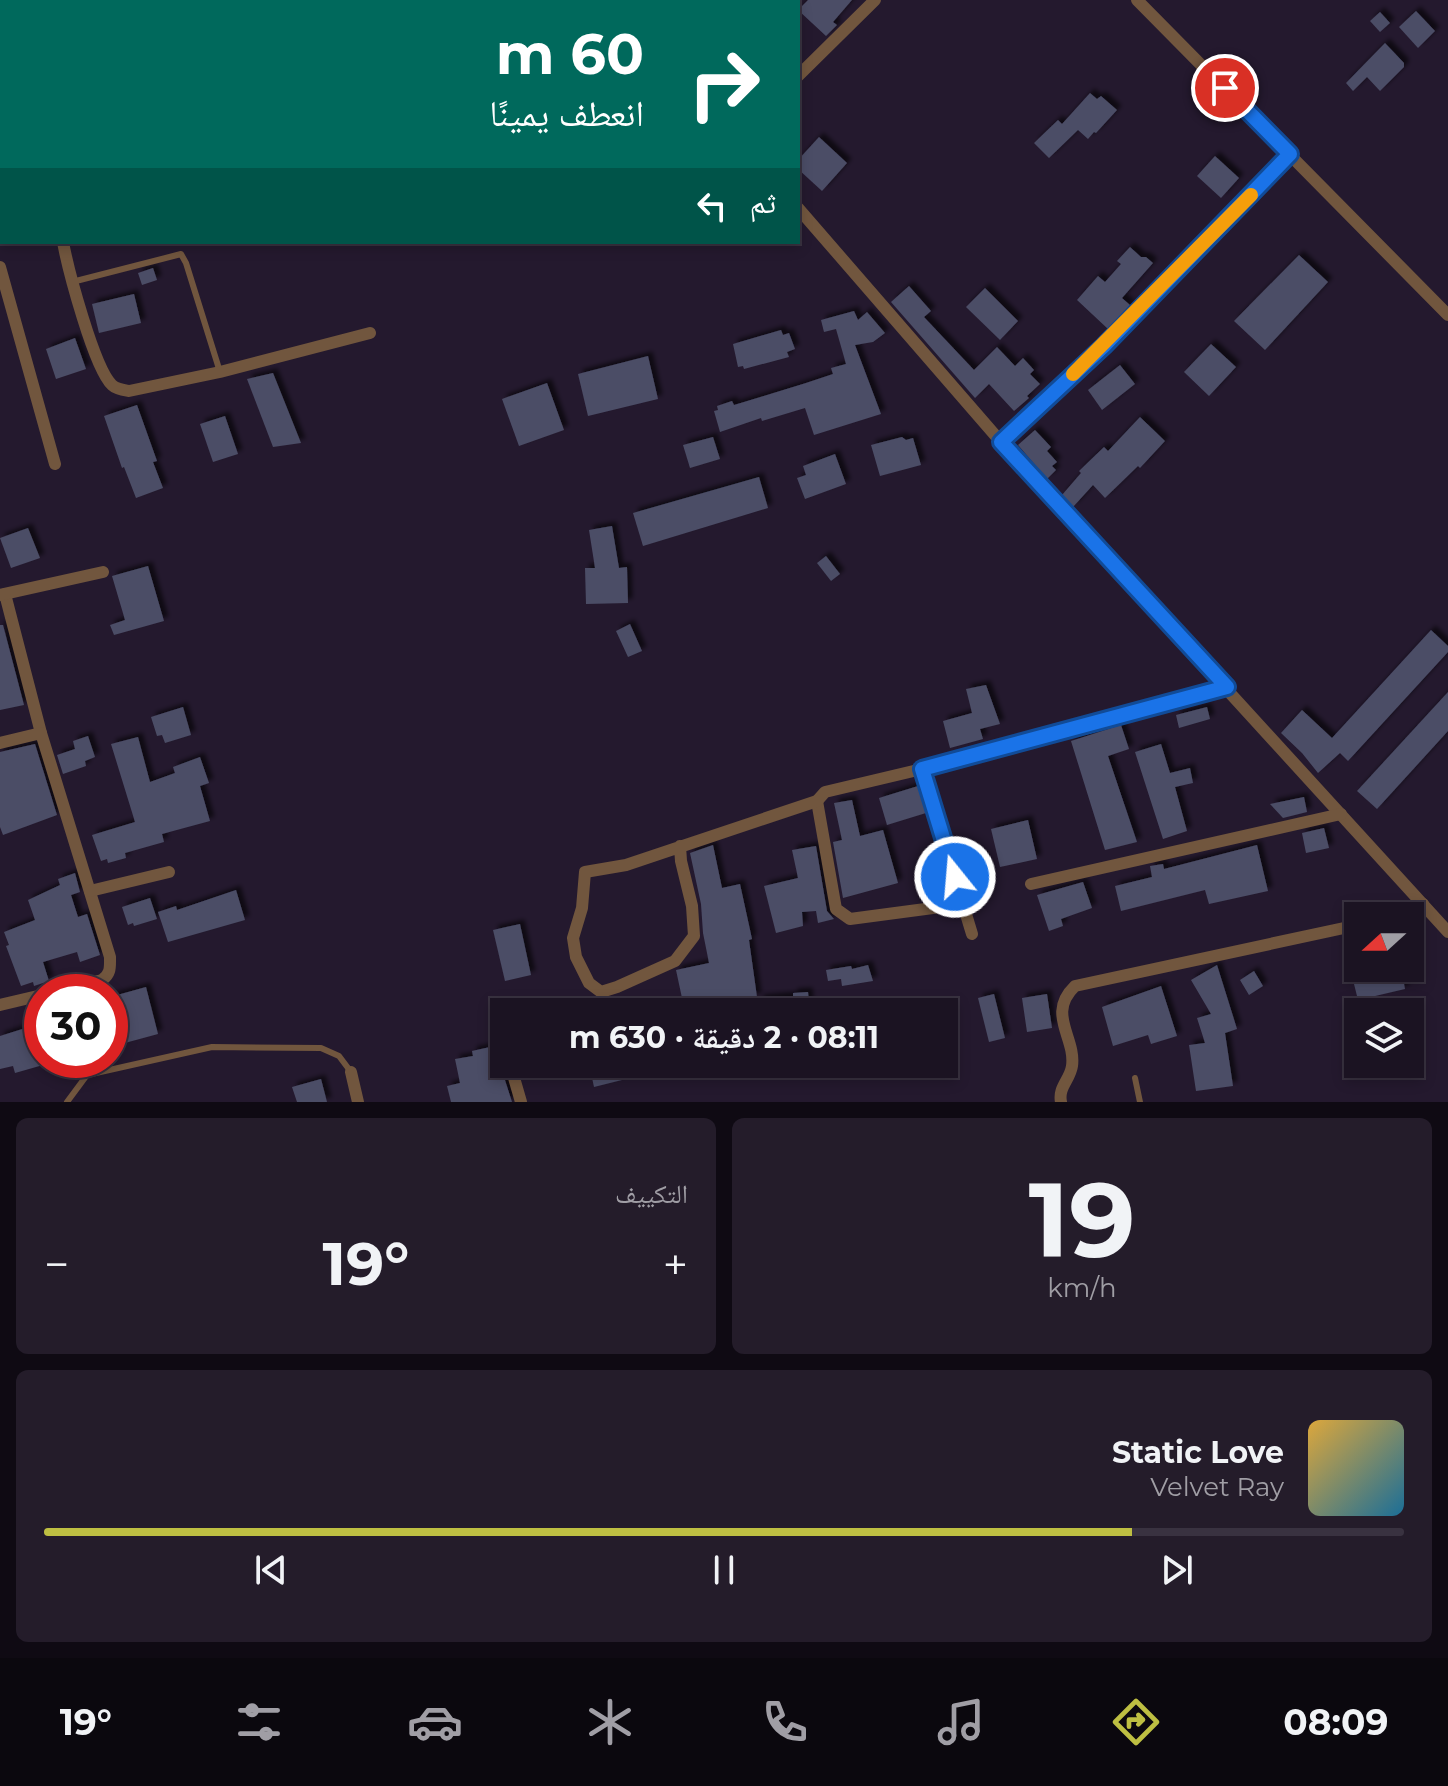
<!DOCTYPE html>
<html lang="ar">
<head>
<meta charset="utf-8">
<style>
	:root { --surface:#1b1322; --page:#241c2a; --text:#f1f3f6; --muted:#a09ea5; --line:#393240; --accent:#bebf42 }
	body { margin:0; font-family:Montserrat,"Noto Naskh Arabic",sans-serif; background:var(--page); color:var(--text); direction:rtl; height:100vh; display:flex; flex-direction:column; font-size:30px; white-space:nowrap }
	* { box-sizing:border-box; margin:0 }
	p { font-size:26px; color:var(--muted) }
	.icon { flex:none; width:44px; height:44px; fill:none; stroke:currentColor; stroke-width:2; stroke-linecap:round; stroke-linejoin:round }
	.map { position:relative; height:1102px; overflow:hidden; direction:ltr }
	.details { display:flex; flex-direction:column; gap:16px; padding:16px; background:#0f0a13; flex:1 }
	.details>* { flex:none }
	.guide { position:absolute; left:0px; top:0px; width:800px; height:244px; box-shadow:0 4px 12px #0003,0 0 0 2px var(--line); direction:rtl; background:#00695c; color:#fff; overflow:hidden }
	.needle { width:52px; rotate:249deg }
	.buttons { position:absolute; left:1344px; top:902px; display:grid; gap:16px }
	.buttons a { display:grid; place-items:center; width:80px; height:80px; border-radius:0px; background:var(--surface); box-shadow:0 4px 12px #0003,0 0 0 2px var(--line); font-size:40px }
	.speed { position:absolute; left:24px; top:974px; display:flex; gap:16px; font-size:40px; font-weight:700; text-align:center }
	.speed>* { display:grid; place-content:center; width:104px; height:104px; border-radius:50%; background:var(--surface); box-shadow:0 4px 12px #0003,0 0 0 2px var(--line); line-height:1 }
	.speed .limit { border:12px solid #d22; background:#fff; color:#111 }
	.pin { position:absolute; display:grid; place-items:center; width:68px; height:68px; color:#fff; margin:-34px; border:4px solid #fff; border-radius:50%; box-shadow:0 2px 8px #0007 }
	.me { position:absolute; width:88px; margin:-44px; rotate:343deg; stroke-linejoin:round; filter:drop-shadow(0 0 6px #0008) }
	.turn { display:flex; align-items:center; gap:28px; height:168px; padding:0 24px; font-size:36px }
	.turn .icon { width:104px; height:104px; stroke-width:2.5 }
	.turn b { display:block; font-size:56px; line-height:68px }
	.then { display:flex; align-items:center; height:76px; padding:0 24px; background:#0003; gap:16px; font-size:30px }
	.big { font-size:60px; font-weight:700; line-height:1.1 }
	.details .tile { flex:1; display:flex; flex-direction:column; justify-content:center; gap:12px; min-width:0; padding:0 28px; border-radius:12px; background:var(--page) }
	.details .dial { align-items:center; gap:0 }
	.dial b { font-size:104px; line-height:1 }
	.song { display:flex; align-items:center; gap:24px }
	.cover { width:96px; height:96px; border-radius:12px; background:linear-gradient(135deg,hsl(40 70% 55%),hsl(200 70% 35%)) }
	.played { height:8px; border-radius:4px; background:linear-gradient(90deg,var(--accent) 80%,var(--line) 80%) }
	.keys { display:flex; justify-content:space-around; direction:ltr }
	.heat { display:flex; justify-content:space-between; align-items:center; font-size:44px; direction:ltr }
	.details .tiles { flex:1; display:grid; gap:16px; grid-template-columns:1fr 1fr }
	.tile:last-child { grid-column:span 2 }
	.trip { position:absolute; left:490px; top:998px; width:468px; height:80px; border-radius:0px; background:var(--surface); box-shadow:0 4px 12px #0003,0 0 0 2px var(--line); font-weight:700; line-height:80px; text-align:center; direction:rtl }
	.menu { display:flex; height:128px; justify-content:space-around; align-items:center; background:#0b080e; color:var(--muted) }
	.menu .icon { width:56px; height:56px }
	.menu .current { color:var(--accent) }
	.menu b { font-size:36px; color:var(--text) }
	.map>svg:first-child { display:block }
</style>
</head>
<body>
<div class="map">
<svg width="1448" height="1102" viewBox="0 0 1448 1102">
	<defs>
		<filter id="shadow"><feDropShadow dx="4.5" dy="-4.5" stdDeviation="2" flood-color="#0009"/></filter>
	</defs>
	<rect width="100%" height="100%" fill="#24192e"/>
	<g fill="#4b4d66" filter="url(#shadow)">
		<polygon points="808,0 852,0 833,22 837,25 826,36 798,10"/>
		<polygon points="1416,11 1435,31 1418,48 1399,27"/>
		<polygon points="1380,12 1390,23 1380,32 1370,21"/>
		<polygon points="1385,43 1404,63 1404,67 1380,91 1367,77 1353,91 1346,83"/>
		<polygon points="1090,93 1097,99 1101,96 1117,110 1096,133 1094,132 1088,139 1078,130 1049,158 1034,143 1058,120 1062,124"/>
		<polygon points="819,137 847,163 822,191 798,169 798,160"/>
		<polygon points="1215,156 1239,178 1221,198 1197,176"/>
		<polygon points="1130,247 1141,257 1146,257 1153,263 1122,298 1130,305 1108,329 1077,300 1098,276 1105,282 1121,264 1117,261"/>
		<polygon points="1299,255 1328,282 1265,350 1234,321"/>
		<polygon points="153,268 157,280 142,285 138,273"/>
		<polygon points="909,286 931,311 924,317 974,370 997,347 1015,366 1023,358 1034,370 1030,374 1040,384 1027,396 1029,398 1014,411 989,384 975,398 891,302"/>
		<polygon points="985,288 1018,321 1000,340 966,307"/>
		<polygon points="134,294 141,323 99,333 92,304"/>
		<polygon points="854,311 858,320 867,312 885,333 873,342 855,345 881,414 814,435 805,408 762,421 761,418 720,432 714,411 718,410 717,406 732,401 734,405 744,402 806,383 833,374 831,368 846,364 836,329 824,332 821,320"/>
		<polygon points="781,330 783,335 789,333 795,349 787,352 789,357 744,369 743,366 738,367 733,344"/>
		<polygon points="75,338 86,369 56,379 46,349"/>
		<polygon points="1211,344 1236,367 1209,396 1184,372"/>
		<polygon points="648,356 658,399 588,416 578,374"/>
		<polygon points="1120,365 1135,384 1102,410 1088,390"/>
		<polygon points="273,373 301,443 273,447 247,379"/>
		<polygon points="547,383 564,430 519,446 502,399"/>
		<polygon points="137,405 157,461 153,462 163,488 136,498 124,467 122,468 104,416"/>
		<polygon points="225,416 238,454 213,462 200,424"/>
		<polygon points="1140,417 1165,441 1140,468 1138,466 1105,498 1093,485 1073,507 1062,495 1081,473 1079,471 1104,447 1108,451"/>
		<polygon points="1035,430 1051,447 1047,451 1057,462 1052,466 1056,470 1047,479 1018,445"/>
		<polygon points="713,437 720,459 690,468 683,445"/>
		<polygon points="902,437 906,440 913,438 921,465 880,476 871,445"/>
		<polygon points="835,454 846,484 805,499 797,478 806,475 803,466"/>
		<polygon points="759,477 768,508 643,546 633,513"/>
		<polygon points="612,526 619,568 627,567 628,603 586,604 585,568 595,568 589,530"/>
		<polygon points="28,528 40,558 11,568 0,538"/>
		<polygon points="826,556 840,574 831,581 817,563"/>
		<polygon points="148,566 164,621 114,635 110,625 125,620 112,576"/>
		<polygon points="630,624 642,651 628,657 616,631"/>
		<polygon points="0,625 3,625 24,705 0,710"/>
		<polygon points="1431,630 1448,646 1448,652 1348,761 1340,753 1318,773 1302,753 1281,733 1302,710 1332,738"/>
		<polygon points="986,685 1000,724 980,729 983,739 950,748 943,721 972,713 966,689"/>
		<polygon points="1448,692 1448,731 1377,809 1357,791"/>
		<polygon points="183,707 191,735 165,743 162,735 157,736 151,717"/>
		<polygon points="1207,707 1210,719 1179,728 1176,715"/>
		<polygon points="1121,725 1129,749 1108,756 1137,842 1105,850 1071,741"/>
		<polygon points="88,736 95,757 85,761 86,766 63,774 57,755 75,749 73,741"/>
		<polygon points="138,737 150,782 175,773 173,767 200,757 209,783 200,786 210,821 162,834 164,842 125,853 126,858 108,863 107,859 101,861 92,835 135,822 111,744"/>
		<polygon points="35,744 57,815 3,835 0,827 0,752"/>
		<polygon points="1161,744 1170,773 1190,768 1193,783 1175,787 1187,831 1163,839 1135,752"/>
		<polygon points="918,786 926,813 887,825 879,798"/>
		<polygon points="1304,797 1307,812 1283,818 1270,804"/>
		<polygon points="852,800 860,836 883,830 898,883 843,898 833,842 842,840 834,803"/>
		<polygon points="1028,820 1037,859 1000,867 991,829"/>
		<polygon points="1324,828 1329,848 1306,853 1302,833"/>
		<polygon points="713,845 722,888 740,884 752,939 749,940 757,997 720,1003 720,1006 685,1012 676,970 709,963 703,933 701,904 690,853"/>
		<polygon points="1257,845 1268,891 1209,904 1205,890 1121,911 1115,886 1152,877 1150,866 1163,864 1164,869"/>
		<polygon points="816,846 827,911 834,919 818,923 816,911 802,912 803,926 776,933 764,886 798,878 792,850"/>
		<polygon points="75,873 80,892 71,895 78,917 87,914 100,955 80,962 77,952 43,962 49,981 34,986 33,982 21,986 6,946 9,945 4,932 35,920 28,900 60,885 58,879"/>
		<polygon points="1083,882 1092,908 1061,919 1063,926 1049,931 1037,895"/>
		<polygon points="236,890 245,920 168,942 158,912 176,906 177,910"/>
		<polygon points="150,898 157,919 134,926 133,923 128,925 122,907"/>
		<polygon points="520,924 531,975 505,981 493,930"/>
		<polygon points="868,965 873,981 842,986 841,979 828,981 826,970 851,966 852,969"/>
		<polygon points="1217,965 1237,1029 1225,1033 1233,1086 1196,1091 1189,1045 1205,1043 1197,1018 1211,1014 1191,980"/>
		<polygon points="1350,968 1401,968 1405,989 1358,1000"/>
		<polygon points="1254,971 1263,986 1249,995 1240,980"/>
		<polygon points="1161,986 1177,1036 1151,1044 1148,1035 1113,1046 1102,1007"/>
		<polygon points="146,987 158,1034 110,1047 110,997"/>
		<polygon points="808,992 810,1012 760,1012 759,999 793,996 793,993"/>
		<polygon points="994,994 1005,1038 989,1042 978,998"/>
		<polygon points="1047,994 1052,1028 1027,1032 1022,998"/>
		<polygon points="32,1026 43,1065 15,1073 13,1066 0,1069 0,1036"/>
		<polygon points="490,1047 496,1078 504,1077 512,1102 451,1102 447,1086 460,1083 455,1059 473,1056 472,1051"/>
		<polygon points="589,1064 631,1064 634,1077 594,1087"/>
		<polygon points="321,1079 327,1102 297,1102 292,1087"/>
	</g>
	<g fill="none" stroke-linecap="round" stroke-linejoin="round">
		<g stroke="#71563e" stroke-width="6">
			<polyline points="72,282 181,254 186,263 220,372"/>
			<polyline points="1135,1078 1140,1102"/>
			<polyline points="67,1102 87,1075 212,1047 321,1048 339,1056 351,1072"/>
		</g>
		<g stroke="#71563e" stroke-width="12">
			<polyline points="9,0 9,2"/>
			<polyline points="610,0 612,2"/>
			<polyline points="1137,0 1448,315"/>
			<polyline points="798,76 875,0"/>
			<polyline points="798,208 1001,442 1448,932"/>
			<path d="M63,242C68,269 94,368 112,385C116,389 123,390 129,391L220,372L370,333"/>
			<polyline points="0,267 55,464"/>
			<polyline points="1001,442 1104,346 1290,154"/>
			<polyline points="5,594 41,733"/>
			<polyline points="0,595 103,572"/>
			<path d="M0,743L41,733L110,957C110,967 111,974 102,980L53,992"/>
			<polyline points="922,769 972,934"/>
			<polyline points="817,801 836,909 850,919 963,904"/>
			<polyline points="680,846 681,861 692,906 694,936 675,961 617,987 601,992 589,983 576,957 573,938 582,908 585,872 626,865 817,801 825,792 922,769 1227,687"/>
			<polyline points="1031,884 1341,814"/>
			<polyline points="90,891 169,872"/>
			<polyline points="1397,916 1423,904"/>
			<polyline points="0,1005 42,995"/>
			<polyline points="510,1064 521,1102"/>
			<polyline points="351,1072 358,1102"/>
			<path d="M1061,1102C1058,1087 1070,1080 1072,1066C1076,1037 1046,1014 1075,986L1358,925"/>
		</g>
	</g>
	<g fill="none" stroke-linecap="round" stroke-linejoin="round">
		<defs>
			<polyline id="route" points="955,877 922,769 1227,687 1001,442 1104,346 1290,154 1225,88"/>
		</defs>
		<use href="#route" stroke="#114b97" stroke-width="20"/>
		<use href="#route" stroke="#1a73e8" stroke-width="14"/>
		<polyline stroke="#f59e0b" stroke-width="14" points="1073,374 1251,195"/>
	</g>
</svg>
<div class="buttons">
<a><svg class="needle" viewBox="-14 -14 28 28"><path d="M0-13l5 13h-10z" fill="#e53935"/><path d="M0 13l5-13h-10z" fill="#a09ea5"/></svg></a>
<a><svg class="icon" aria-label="layers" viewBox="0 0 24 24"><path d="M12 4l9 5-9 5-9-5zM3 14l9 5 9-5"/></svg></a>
</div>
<div class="speed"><div class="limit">30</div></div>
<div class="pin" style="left:1225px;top:88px;background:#d93025"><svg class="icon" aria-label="arrive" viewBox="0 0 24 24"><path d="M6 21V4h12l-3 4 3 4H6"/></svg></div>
<svg class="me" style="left:955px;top:877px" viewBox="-20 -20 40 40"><circle r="17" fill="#1a73e8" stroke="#fff" stroke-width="3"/><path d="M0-11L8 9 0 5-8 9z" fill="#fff"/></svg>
<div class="trip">08:11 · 2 دقيقة · 630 m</div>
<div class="guide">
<div class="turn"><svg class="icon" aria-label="right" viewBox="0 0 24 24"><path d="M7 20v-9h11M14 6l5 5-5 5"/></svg><div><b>60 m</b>انعطف يمينًا</div></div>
<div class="then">ثم<svg class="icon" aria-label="left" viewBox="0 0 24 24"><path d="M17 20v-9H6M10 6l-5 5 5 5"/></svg></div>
</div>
</div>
<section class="details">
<div class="tiles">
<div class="tile dial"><b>19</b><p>km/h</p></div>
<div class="tile"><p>التكييف</p>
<div class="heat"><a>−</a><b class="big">19°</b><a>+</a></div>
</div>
<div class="tile">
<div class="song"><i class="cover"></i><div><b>Static Love</b><p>Velvet Ray</p></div></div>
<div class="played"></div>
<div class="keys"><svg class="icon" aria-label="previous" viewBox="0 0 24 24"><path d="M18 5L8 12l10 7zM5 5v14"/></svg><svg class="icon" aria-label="pause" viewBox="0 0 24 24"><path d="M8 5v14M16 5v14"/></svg><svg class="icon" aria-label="next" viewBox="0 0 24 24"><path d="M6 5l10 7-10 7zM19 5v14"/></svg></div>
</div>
</div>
</section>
<nav class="menu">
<b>08:09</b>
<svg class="icon current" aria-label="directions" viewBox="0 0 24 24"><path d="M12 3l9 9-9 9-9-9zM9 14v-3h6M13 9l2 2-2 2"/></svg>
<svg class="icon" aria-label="music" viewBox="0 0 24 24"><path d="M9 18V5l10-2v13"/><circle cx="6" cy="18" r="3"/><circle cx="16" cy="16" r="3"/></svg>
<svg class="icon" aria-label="phone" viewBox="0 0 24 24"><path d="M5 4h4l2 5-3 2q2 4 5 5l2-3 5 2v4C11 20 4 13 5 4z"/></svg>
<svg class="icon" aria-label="climate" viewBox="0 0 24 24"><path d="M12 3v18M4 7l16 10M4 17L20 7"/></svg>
<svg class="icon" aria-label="car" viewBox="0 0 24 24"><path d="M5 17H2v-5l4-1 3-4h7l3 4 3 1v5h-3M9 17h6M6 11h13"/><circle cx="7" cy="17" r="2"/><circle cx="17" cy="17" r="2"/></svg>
<svg class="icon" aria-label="filters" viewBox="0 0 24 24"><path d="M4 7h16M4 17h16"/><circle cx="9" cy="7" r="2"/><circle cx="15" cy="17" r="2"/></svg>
<b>19°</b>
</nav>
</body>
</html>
